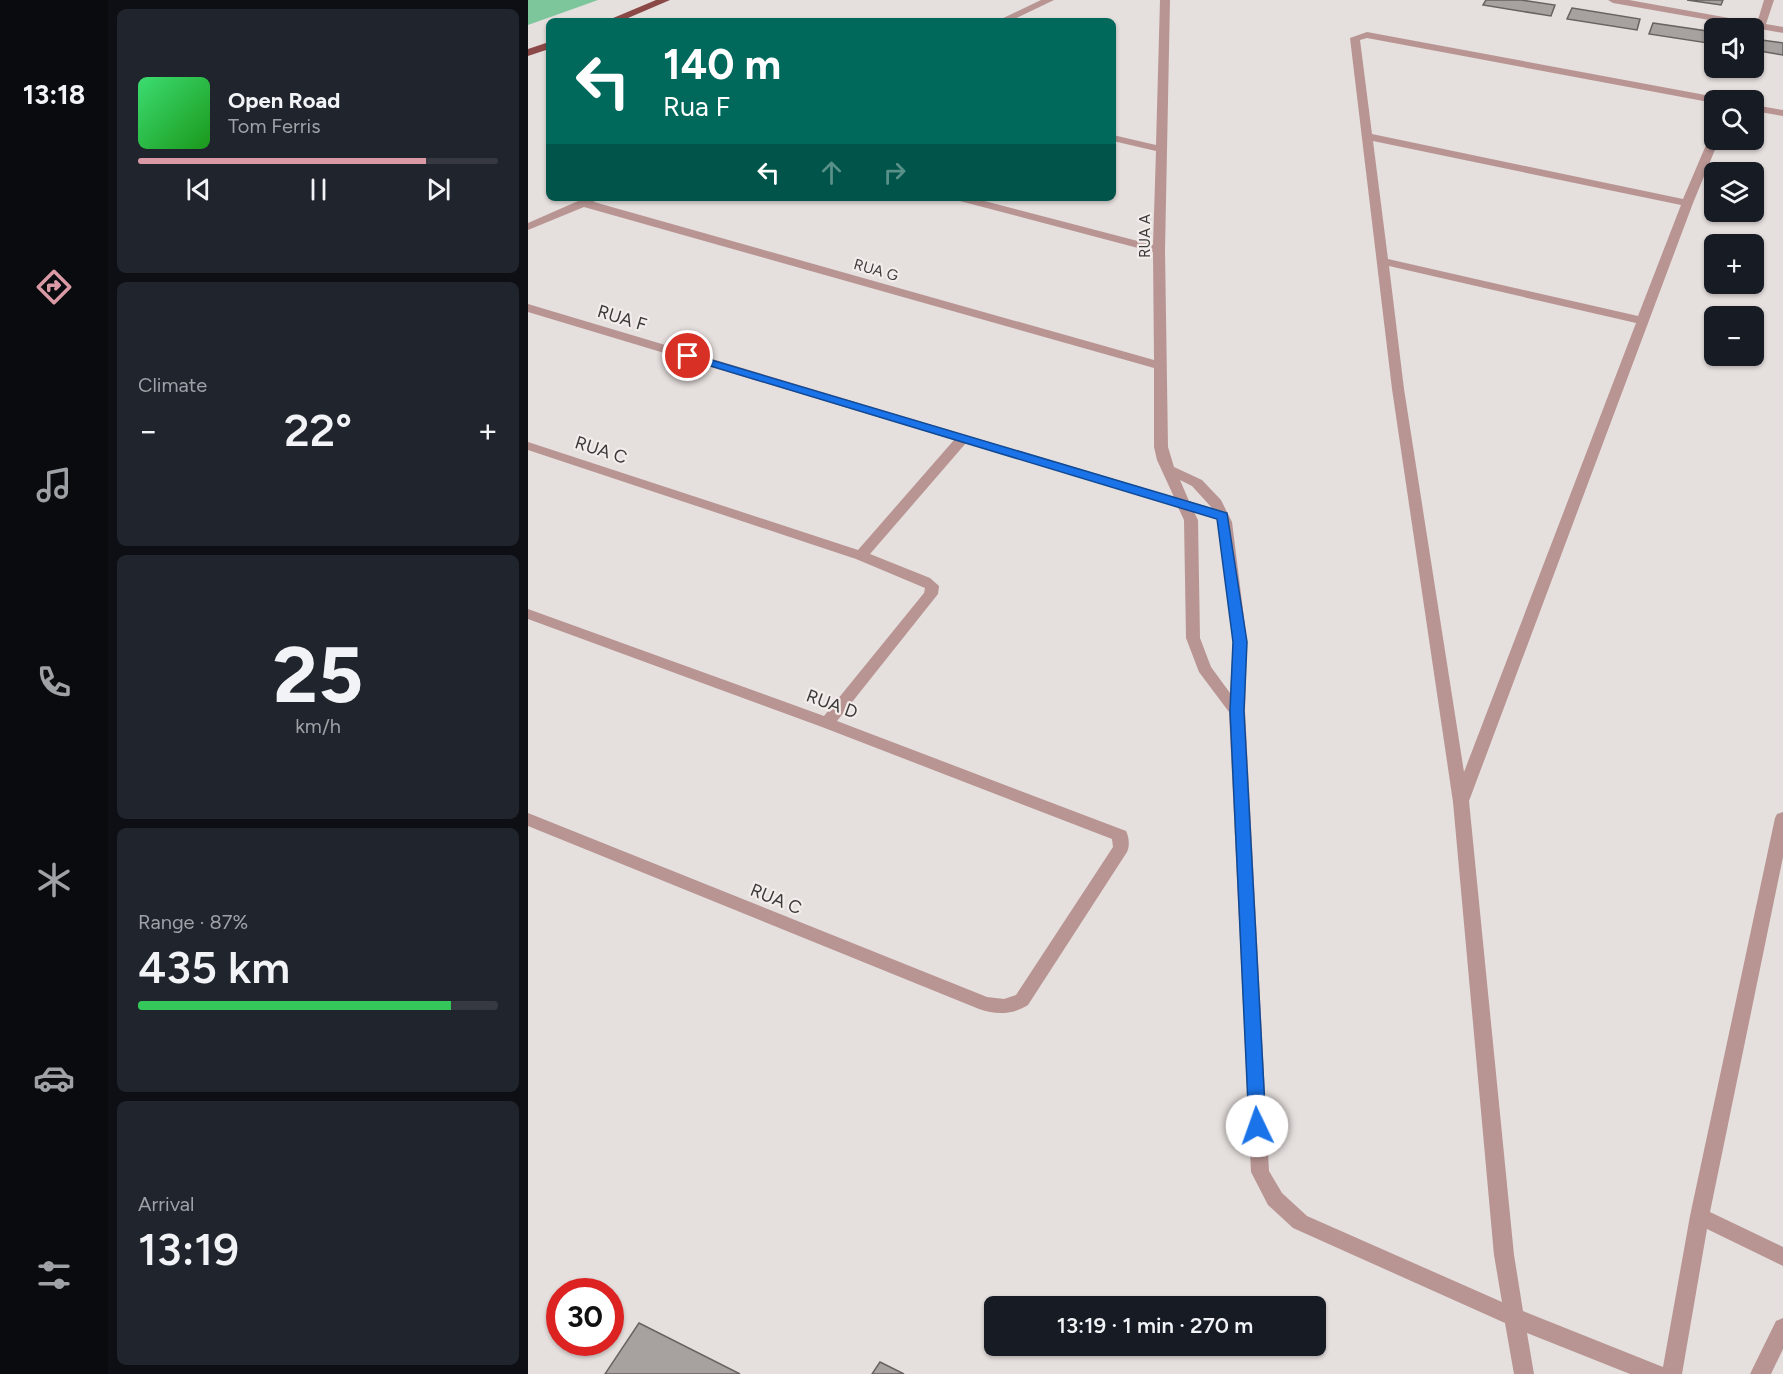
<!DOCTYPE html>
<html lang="en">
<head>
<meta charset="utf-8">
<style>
	:root { --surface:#171b24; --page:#20242c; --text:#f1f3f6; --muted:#9ea1a6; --line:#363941; --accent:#da9aa5 }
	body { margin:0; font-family:Figtree,sans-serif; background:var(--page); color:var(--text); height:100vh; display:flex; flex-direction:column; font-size:22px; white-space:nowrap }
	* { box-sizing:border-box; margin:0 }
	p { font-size:20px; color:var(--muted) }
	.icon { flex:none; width:33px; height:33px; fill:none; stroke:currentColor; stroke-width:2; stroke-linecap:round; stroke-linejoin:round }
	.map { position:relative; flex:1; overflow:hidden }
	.details { display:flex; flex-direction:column; gap:9px; padding:9px; background:#0d0f14; width:420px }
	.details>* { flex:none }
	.hud { position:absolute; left:18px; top:18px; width:570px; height:183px; border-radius:9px; box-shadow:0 2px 4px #0004; background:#00695c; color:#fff; overflow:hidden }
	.tools { position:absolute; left:1176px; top:18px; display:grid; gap:12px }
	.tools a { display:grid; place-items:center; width:60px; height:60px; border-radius:9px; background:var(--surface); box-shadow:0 2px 4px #0004; font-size:30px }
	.speed { position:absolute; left:18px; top:1278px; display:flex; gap:12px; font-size:30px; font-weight:700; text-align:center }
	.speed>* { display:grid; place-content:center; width:78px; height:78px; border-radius:50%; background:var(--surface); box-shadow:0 2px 4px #0004; line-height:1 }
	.speed .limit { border:9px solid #d22; background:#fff; color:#111 }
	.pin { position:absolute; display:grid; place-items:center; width:51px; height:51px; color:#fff; margin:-26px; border:3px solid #fff; border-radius:50%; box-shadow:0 2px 6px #0007 }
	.me { position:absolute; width:66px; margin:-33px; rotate:357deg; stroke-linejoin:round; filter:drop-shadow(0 0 4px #0008) }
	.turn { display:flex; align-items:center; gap:21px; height:126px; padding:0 18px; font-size:27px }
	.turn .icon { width:78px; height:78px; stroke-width:2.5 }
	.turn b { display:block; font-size:42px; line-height:51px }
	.lanes { display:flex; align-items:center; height:57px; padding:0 18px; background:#0003; justify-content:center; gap:30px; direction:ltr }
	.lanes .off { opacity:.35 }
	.big { font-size:45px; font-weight:600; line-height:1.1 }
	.details .widget { flex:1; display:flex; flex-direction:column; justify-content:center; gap:9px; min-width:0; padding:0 21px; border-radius:9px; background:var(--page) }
	.details .dial { align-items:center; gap:0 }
	.dial b { font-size:78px; line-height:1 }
	.song { display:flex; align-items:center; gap:18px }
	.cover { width:72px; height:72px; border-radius:9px; background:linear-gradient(135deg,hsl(140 70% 55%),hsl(120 70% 35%)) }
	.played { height:6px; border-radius:3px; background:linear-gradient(90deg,var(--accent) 80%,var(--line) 80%) }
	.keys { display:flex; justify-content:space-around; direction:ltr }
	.heat { display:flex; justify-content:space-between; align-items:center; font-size:33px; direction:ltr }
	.charge { height:9px; border-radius:4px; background:linear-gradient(90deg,#34c759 87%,var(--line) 0) }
	.trip { position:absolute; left:456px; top:1296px; width:342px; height:60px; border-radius:9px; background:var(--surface); box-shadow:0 2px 4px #0004; font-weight:600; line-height:60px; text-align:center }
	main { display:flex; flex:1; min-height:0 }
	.dock { display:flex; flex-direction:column; width:108px; justify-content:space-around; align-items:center; background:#090b0e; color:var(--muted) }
	.dock .icon { width:42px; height:42px }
	.dock .active { color:var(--accent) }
	.dock b { font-size:27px; color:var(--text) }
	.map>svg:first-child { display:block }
</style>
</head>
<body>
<main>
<nav class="dock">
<b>13:18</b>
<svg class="icon active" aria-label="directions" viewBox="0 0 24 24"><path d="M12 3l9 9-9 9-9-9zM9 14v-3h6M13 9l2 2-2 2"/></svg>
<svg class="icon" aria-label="music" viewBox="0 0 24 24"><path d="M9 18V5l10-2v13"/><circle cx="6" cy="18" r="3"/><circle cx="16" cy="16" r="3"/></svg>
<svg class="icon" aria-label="phone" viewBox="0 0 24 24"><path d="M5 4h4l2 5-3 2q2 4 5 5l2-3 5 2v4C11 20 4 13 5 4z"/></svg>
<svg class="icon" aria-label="climate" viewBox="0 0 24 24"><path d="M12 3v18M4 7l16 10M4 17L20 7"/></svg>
<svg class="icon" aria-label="car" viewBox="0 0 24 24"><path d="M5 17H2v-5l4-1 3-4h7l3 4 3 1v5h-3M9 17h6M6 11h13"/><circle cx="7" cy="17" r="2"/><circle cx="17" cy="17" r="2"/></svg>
<svg class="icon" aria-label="filters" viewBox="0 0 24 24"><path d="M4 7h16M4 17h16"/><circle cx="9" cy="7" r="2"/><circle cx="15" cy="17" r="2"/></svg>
</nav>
<section class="details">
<div class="widget">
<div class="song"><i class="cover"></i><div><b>Open Road</b><p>Tom Ferris</p></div></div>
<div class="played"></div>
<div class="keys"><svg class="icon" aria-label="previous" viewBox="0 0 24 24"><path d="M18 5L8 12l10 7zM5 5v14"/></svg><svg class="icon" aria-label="pause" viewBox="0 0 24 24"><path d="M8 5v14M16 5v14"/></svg><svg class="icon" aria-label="next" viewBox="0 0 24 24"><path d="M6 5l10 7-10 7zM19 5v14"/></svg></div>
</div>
<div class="widget"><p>Climate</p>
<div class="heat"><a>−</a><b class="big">22°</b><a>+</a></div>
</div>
<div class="widget dial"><b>25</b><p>km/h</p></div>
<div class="widget"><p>Range · 87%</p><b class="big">435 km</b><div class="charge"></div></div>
<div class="widget"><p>Arrival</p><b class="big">13:19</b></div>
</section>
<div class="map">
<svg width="1255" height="1374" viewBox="0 0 1255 1374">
	<rect width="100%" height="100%" fill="#e5dfdd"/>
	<polygon fill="#7dc69c" points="0,0 70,0 0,25"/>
	<g fill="#a7a29f" stroke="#686361" stroke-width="1.5">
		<polygon points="958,0 993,0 1027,5 1023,16 955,5"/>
		<polygon points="1159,0 1195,0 1193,5"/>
		<polygon points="1044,8 1112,19 1109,30 1039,19"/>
		<polygon points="1125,23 1186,32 1186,44 1121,34"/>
		<polygon points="1226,39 1255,43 1255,55 1226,50"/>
		<polygon points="111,1323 212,1374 77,1374"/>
		<polygon points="352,1362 376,1374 344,1374"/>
	</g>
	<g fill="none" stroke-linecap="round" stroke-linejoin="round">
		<g fill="#b89593" fill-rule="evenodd">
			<polygon points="513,0 526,0 482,21 469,21"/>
			<path d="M632,0H642L637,250L640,447L646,467L674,480L693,500L704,522L719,642L717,711L741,1171L754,1193L779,1216L974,1302L966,1255L925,802L864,389L822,38L839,32L1188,97L1193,100H1186V103L839,38L832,40L844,134L1155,199L1181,138L1186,135V140H1191L1165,203L941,801L986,1255L995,1311L1135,1367L1162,1216L1247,818L1249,814L1255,812V857L1182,1212L1255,1247V1266L1179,1229L1154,1374H1102L999,1333L1006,1374H986L977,1323L765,1228L740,1205L723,1172L701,712L671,672L658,638L656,520L650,507L438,443L342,554L402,578L411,586L410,594L309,721L598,831C601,837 602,846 599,852L500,1005C484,1015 468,1015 451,1009L0,826V813L459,997L476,999L488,995L585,847L584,839L294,727L0,619V609L296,716L396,593L397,588L328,559L0,450V442L330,550L426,440L0,312V304L646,497L629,460L626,447V368L56,207L0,230V223L57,198H69L66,202L626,360L625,252L428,200L426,198H445L625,245L628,151L585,141V135L628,145ZM845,141L1153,205L1110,316L860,259ZM861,266L1108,323L936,772L876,389ZM652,480L664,486L684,508L661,501ZM666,512L689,519L690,522L705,642L702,693L683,667L672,638L670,520Z"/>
			<polygon points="1080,0 1101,0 1229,23 1236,0 1246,0 1238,24 1255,27 1255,33 1085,3"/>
			<polygon points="1226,105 1255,110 1255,116 1226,111"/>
		</g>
		<polygon fill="#b89593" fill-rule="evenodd" points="1255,1318 1255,1349 1243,1374 1222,1374 1248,1321"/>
		<g fill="#8a4947" fill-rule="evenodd">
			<polygon points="128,0 142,0 93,21 78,21"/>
			<polygon points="21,42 21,49 0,56 0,49"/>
		</g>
	</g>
	<polygon fill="#1a73e8" stroke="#114b97" stroke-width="1.5" points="160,353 699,513 719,642 716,711 738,1126 735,1131 729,1133 724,1131 721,1126 702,711 705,642 689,519 156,358 156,354"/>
	<g text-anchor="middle" stroke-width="4.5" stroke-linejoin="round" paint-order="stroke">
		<g font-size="15" fill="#3b3938" stroke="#f2ecea">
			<text transform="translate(617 236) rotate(-90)" y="5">RUA A</text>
			<text transform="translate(348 270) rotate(16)" y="5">RUA G</text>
		</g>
		<g font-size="18" fill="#3b3938" stroke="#f2ecea">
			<text transform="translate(94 318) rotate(17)" y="6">RUA F</text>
			<text transform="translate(73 450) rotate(18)" y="6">RUA C</text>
			<text transform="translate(304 704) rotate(20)" y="6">RUA D</text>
			<text transform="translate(248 899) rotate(22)" y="6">RUA C</text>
		</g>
	</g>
</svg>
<div class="tools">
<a><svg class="icon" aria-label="sound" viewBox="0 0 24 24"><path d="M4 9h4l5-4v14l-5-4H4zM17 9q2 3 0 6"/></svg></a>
<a><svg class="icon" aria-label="search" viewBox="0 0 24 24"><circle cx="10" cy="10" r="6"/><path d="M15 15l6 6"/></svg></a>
<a><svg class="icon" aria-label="layers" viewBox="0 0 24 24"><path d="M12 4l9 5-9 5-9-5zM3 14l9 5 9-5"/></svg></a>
<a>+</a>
<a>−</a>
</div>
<div class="speed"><div class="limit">30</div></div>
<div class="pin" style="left:160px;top:356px;background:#d93025"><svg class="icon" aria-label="arrive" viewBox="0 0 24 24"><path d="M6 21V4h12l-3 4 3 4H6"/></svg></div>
<svg class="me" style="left:729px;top:1126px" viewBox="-20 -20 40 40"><circle r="19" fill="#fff"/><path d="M0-13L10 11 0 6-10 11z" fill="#1a73e8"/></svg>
<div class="trip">13:19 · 1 min · 270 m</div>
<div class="hud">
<div class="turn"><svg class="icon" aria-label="left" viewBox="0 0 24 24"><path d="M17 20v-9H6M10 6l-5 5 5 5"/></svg><div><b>140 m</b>Rua F</div></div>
<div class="lanes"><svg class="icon" aria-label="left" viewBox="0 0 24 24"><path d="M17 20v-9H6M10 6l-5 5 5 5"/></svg><svg class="icon off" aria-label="ahead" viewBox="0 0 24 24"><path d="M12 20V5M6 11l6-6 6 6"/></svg><svg class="icon off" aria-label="right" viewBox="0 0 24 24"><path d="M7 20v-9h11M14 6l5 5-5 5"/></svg></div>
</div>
</div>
</main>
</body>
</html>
